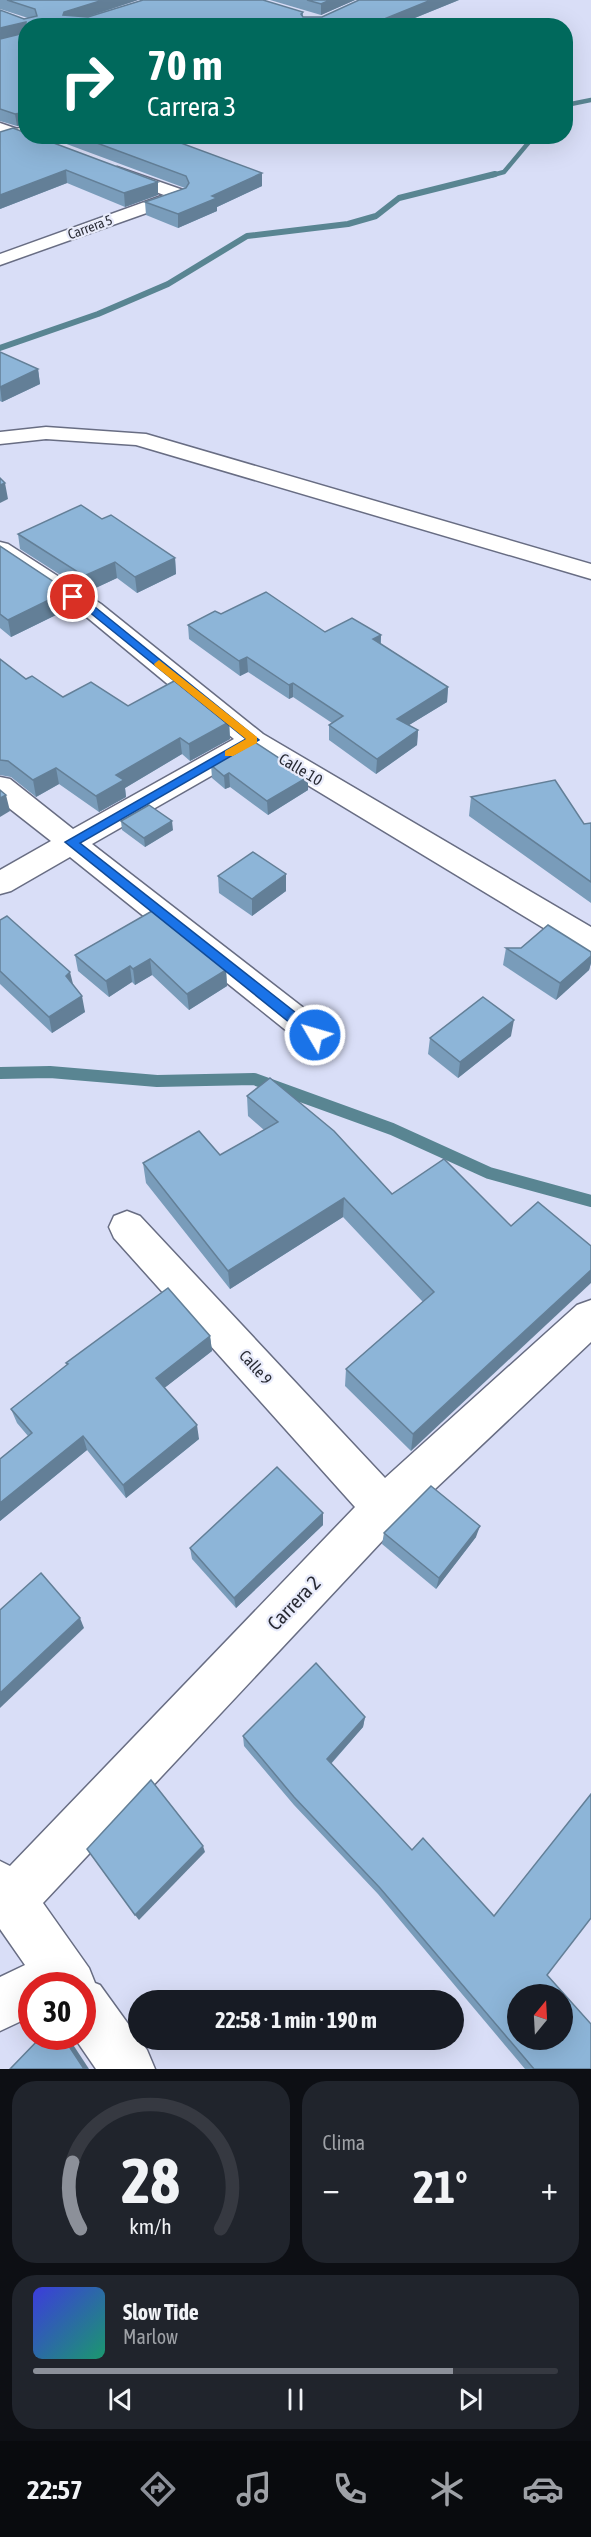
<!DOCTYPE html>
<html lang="es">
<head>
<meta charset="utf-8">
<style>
	:root { --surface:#171b24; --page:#20242c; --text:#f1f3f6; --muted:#9ea1a6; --line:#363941; --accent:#8c9099 }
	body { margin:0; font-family:"Asap Condensed",sans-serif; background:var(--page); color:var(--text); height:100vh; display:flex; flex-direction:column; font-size:22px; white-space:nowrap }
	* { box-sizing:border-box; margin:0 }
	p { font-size:20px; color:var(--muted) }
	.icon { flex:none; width:33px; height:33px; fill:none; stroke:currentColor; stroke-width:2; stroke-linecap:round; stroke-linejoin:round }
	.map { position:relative; height:2069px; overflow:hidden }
	.sheet { display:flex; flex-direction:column; gap:12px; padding:12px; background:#0d0f14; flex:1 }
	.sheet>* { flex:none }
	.top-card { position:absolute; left:18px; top:18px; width:555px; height:126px; border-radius:24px; box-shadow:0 6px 24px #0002; background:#00695c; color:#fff; overflow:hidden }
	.needle { width:39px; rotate:18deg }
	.controls { position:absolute; left:507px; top:1984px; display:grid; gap:12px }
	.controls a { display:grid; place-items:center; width:66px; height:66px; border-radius:50%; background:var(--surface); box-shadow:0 6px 24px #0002; font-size:30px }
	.speed { position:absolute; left:18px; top:1972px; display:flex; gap:12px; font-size:30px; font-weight:700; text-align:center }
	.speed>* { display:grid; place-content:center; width:78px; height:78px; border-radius:50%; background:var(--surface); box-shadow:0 6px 24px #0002; line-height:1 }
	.speed .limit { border:9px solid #d22; background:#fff; color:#111 }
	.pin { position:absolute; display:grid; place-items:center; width:51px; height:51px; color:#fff; margin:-26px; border:3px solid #fff; border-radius:50%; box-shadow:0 2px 6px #0007 }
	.me { position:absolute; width:66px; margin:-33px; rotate:308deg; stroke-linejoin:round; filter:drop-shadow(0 0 4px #0008) }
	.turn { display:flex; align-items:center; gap:21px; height:126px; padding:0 30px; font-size:27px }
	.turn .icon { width:78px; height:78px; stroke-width:2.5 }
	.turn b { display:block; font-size:42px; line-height:51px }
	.big { font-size:45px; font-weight:700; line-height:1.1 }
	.sheet .card { flex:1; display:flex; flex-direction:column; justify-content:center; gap:9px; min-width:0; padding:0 21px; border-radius:24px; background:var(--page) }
	.sheet .dial { align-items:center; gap:0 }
	.dial svg { height:156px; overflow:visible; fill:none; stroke:var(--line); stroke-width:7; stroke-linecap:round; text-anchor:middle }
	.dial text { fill:var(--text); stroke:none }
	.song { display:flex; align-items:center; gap:18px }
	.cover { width:72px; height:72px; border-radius:9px; background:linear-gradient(135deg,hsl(240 70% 55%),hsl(160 70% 35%)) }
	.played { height:6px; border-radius:3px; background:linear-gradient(90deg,var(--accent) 80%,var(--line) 80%) }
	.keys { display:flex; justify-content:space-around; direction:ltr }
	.heat { display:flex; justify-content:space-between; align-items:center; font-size:33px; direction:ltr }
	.sheet .tiles { flex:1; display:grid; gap:12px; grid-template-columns:1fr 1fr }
	.card:last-child { grid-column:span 2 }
	.trip { position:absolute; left:128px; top:1990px; width:336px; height:60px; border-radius:30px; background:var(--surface); box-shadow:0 6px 24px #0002; font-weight:700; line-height:60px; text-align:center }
	.tabs { display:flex; height:96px; justify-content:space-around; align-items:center; background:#090b0e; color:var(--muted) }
	.tabs .icon { width:42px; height:42px }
	.tabs .selected { color:var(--accent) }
	.tabs b { font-size:27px; color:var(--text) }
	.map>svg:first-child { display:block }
</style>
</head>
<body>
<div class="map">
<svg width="591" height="2069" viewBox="0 0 591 2069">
	<rect width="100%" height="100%" fill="#d9def7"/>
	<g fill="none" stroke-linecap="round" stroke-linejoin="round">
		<g stroke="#598592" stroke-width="4.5">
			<polyline points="566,105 591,100"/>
			<polyline points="489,176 504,172 534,136"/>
		</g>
		<polyline stroke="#598592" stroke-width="6" points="0,348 98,314 168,284 247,236 348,224 376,216 399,198 495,174"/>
		<polyline stroke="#598592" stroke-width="12" points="0,1073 50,1072 157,1081 254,1079 392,1129 489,1173 591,1201"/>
		<defs>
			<g id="minor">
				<path d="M0,123L26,132V136C36,136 50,138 57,146L49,151L0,133Z"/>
				<polygon points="117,167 186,191 188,195 186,199 0,265 0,254 164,195 111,175 109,172"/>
				<polygon points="46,427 146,434 591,564 591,579 136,445 46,439 0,444 0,432"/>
				<polygon points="0,542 8,544 101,604 263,734 591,927 591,953 580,950 253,752 92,844 327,1026 332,1035 327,1044 315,1048 303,1044 70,857 11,891 0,894 0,870 51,841 0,801 0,777 10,779 73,829 234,739 83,614 0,559"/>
				<polygon points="127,1211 140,1216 385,1478 577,1305 591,1300 591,1342 399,1523 43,1903 89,1968 95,1983 100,1985 147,2050 155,2069 96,2069 74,2037 82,2037 82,1986 32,1986 32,2016 0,2031 0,1977 25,1965 0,1929 0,1861 10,1866 355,1507 114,1238 109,1227 114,1216"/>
			</g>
			<polygon id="major" points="26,126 26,135 0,144 0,134"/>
		</defs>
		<use href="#minor" stroke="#686d83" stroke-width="3"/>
		<use href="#major" stroke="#686d83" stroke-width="3"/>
		<use href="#minor" fill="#fff" fill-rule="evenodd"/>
		<use href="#major" fill="#fff" fill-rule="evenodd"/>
	</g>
	<g fill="#799cba">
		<polygon points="0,0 138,0 88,17 303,12 303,17 322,17 459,0 395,26 26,26 17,126 0,121 0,10 24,19 28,18 0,9"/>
		<polygon points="270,0 355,0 321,15"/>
		<polygon points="0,132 158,182 158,195 125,207 67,183 0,209"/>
		<polygon points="45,136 162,136 262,186 217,207 217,211 178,228 146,215 145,202 185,188"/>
		<polygon points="0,352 38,369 40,384 2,402 0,401"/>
		<polygon points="102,519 175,558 176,574 137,593 117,578 87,592 20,549 18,534"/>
		<polygon points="0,546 60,586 62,603 56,606 58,614 11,637 0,628"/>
		<polygon points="221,614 325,632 381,635 381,644 448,687 447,702 409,725 418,730 417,745 376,774 329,740 329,725 332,723 293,697 289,699 248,672 240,676 189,639 188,625"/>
		<polygon points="0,659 26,679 63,697 128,706 229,722 230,739 190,761 182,754 125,788 126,797 99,812 59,784 36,797 11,777 0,775"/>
		<polygon points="211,765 308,777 308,790 268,815 230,787 225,789 212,778"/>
		<polygon points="471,797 584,824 591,823 591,903 469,816"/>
		<polygon points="121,821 173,830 145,847 122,830"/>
		<polygon points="286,874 286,891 252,916 219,893 218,876"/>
		<polygon points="152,911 226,970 227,986 189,1010 152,975 135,985 132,982 109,997 78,971 75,955"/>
		<polygon points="0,920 73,985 85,1012 52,1033 0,984"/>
		<polygon points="506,948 591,952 591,963 589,970 556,1000 503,965"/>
		<polygon points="511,1036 458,1078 428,1054 430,1038"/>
		<polygon points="247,1096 392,1194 511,1226 411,1451 345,1386 346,1369 423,1302 343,1217 230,1289 146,1183 143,1163 220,1155 264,1130 248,1116"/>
		<polygon points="210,1336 212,1351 164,1388 199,1439 126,1498 87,1450 0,1521 0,1459 28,1436 17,1423 11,1409 67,1365 66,1363"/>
		<polygon points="323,1513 323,1525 236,1608 192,1559 190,1548"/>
		<polygon points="384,1533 476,1537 436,1589 382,1544"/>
		<polygon points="365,1717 363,1727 331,1764 412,1850 547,1975 591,2069 525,2069 378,1894 294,1805 244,1746 243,1736"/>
	</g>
	<g fill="#637f97">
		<polygon points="103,0 138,0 65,24 63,15 64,12"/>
		<polygon points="330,0 355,0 321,15 321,4"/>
		<polygon points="431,0 459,0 395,26 367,26"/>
		<polygon points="26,22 26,34 0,40 0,28"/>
		<polygon points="26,112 26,125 17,126 15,114"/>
		<polygon points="66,170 67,183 0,209 0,195"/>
		<polygon points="262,173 262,186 217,207 217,211 178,228 178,214 212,196"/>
		<polygon points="158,182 158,195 125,207 124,193"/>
		<polygon points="38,369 40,384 2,402 0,387"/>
		<polygon points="5,483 8,499 0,503 0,485"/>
		<polygon points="175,558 176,574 137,593 135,577"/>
		<polygon points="115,562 117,578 87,592 84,576"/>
		<polygon points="60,586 62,603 56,606 58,614 11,637 8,620 48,592"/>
		<polygon points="381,635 380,649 373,639"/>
		<polygon points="247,657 248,672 240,676 239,661"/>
		<polygon points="293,683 293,697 289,699 289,685"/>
		<polygon points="448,687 447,702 396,733 397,719"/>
		<polygon points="229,722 230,739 190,761 189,744"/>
		<polygon points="418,730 417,745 376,774 377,759"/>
		<polygon points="180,738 182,754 125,788 126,797 99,812 96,796 116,775"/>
		<polygon points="56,768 59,784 36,797 33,780"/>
		<polygon points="229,773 230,787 225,789 224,776"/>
		<polygon points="308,777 308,790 268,815 267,801"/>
		<polygon points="6,795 10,811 0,817 0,798"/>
		<polygon points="172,821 173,830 145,847 144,838"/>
		<polygon points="286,874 286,891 252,916 252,899"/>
		<polygon points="591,956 591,963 589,970 556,1000 560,983"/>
		<polygon points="150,959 152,975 135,985 133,969"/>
		<polygon points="130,966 132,982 109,997 106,981"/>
		<polygon points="226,970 227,986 189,1010 187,994"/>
		<polygon points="70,972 74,988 66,976"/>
		<polygon points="82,996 85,1012 52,1033 49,1017"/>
		<polygon points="514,1020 511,1036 458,1078 460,1062"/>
		<polygon points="344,1198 343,1217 230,1289 228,1271"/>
		<polygon points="591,1270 591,1283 411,1451 413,1434"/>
		<polygon points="210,1336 212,1351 158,1393 156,1378"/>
		<polygon points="197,1425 199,1439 126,1498 123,1485"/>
		<polygon points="83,1436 87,1450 0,1521 0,1503"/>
		<polygon points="323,1513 323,1525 236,1608 234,1598"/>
		<polygon points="480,1526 476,1537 436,1589 439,1578"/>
		<polygon points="80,1618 84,1628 0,1708 0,1693"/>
		<polygon points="365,1717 363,1727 326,1769 327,1759"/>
		<polygon points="203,1846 205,1852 139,1920 135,1915"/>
		<polygon points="63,2037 68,2037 89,2069 84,2069"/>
	</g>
	<g fill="#8db5d8" stroke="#637f97" stroke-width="1.5" fill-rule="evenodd">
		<polygon points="7,0 103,0 64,12 63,15 88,17 143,0 263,0 303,12 301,14 303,17 322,17 359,0 431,0 367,26 26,26 26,22 0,28 0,10 24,19 37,16 35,9"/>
		<polygon points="307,0 330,0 321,4"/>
		<polygon points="26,27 26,112 15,114 0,109 0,39 25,33"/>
		<polygon points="13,128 26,133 26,136 35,136 158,182 124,193 66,170 0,195 0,132"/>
		<polygon points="78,136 162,136 262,173 212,196 217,198 178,214 145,202 186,188 189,183 186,176"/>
		<polygon points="0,352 38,369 0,387"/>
		<polygon points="0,478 5,483 0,485"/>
		<polygon points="81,505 102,519 111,515 175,558 135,577 115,562 84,576 18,534"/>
		<polygon points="0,546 60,586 48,592 55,597 8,620 0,614"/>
		<polygon points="266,592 325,632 352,618 381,635 373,639 448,687 397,719 418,730 377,759 329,725 343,716 293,683 289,685 247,657 239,661 188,625 215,611 221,614"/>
		<polygon points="0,659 26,679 32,676 63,697 91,682 128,706 176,680 229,722 189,744 180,738 116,775 124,780 96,796 56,768 33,780 8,761 0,760"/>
		<polygon points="253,741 308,777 267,801 229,773 224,776 211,765"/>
		<polygon points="555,780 584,824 591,823 591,882 471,797"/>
		<polygon points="0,790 6,795 0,798"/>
		<polygon points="149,805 172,821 144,838 121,821"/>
		<polygon points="253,852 286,874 252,899 218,876"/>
		<polygon points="152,911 226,970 187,994 150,959 133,969 130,966 106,981 75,955"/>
		<polygon points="7,916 70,972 66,976 82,996 49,1017 0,971 0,920"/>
		<polygon points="548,925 591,952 591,956 560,983 506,948 521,948"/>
		<polygon points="483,997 514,1020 460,1062 430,1038"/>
		<polygon points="270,1078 334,1131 392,1194 444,1159 511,1226 538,1202 591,1246 591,1270 413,1434 346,1369 434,1292 344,1198 228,1271 143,1163 199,1131 220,1155 278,1122 247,1096"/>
		<polygon points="168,1288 210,1336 156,1378 197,1425 123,1485 83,1436 0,1503 0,1459 32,1433 11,1409 68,1364 66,1363"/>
		<polygon points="277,1467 323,1513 234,1598 190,1548"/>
		<polygon points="431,1486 480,1526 439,1578 384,1533"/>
		<polygon points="41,1573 80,1618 0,1693 0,1610"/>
		<path d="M316,1663L365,1717L327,1759L412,1850L423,1838L494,1916L591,1794V1918L547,1975L591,2024V2069H534L380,1888L294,1797L243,1736ZM518,1995H562V2040H518Z"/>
		<polygon points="151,1780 203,1846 135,1915 87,1849"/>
		<polygon points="41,2037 63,2037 84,2069 10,2069"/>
	</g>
	<polygon fill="#1a73e8" stroke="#114b97" stroke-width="1.5" points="70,595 77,595 95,607 259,740 80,843 319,1031 321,1035 319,1039 310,1039 65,842 246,739 88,611 70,599"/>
	<polygon fill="#f59e0b" points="159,660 257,737 257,743 233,756 225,756 225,751 246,739 155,666 154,664"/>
	<g text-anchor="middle" stroke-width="4.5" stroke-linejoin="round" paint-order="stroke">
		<g font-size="14" fill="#282a33" stroke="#e8ebfb">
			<text transform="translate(90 227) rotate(-20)" y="5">Carrera 5</text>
		</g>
		<g font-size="16" fill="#282a33" stroke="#e8ebfb">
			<text transform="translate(301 769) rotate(31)" y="6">Calle 10</text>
			<text transform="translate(256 1367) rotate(48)" y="6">Calle 9</text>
		</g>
		<g font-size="20" fill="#282a33" stroke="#e8ebfb">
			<text transform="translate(294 1603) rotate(-46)" y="7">Carrera 2</text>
		</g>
	</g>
</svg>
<div class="controls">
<a><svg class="needle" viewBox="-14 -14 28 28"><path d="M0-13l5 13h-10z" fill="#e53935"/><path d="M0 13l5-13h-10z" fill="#9ea1a6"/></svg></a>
</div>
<div class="speed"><div class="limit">30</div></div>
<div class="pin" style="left:73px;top:597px;background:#d93025"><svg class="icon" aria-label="arrive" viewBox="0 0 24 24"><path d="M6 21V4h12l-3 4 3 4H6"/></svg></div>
<svg class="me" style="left:315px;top:1035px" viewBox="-20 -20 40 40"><circle r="17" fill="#1a73e8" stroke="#fff" stroke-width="3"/><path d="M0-11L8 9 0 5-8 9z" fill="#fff"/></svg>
<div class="trip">22:58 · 1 min · 190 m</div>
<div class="top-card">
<div class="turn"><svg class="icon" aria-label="right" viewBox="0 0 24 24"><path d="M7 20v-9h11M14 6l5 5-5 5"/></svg><div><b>70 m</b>Carrera 3</div></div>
</div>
</div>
<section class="sheet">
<div class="tiles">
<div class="card dial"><svg viewBox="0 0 100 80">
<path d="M14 69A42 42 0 1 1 86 69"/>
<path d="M14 69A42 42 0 0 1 10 35" stroke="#8c9099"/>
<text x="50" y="56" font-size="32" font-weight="700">28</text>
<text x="50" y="72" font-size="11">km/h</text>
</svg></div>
<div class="card"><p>Clima</p>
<div class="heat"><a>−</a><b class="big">21°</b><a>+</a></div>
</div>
<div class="card">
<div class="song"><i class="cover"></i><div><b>Slow Tide</b><p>Marlow</p></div></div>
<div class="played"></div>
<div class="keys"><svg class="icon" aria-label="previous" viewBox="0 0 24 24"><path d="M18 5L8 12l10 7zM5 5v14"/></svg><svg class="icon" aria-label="pause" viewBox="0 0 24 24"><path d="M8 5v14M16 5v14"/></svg><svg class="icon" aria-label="next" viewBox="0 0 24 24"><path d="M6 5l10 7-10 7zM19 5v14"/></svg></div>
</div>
</div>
</section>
<nav class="tabs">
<b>22:57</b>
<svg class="icon selected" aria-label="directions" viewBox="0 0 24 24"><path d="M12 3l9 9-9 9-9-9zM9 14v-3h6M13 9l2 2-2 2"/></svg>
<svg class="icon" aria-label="music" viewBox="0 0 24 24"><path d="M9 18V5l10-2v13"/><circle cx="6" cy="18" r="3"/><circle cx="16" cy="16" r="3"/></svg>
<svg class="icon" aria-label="phone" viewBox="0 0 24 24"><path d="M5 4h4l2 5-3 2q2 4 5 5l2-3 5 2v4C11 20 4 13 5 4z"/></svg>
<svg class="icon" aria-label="climate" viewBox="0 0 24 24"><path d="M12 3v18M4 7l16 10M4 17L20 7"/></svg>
<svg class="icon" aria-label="car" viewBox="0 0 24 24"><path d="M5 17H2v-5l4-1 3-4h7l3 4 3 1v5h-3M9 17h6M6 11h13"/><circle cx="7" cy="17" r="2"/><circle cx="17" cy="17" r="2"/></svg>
</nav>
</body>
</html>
